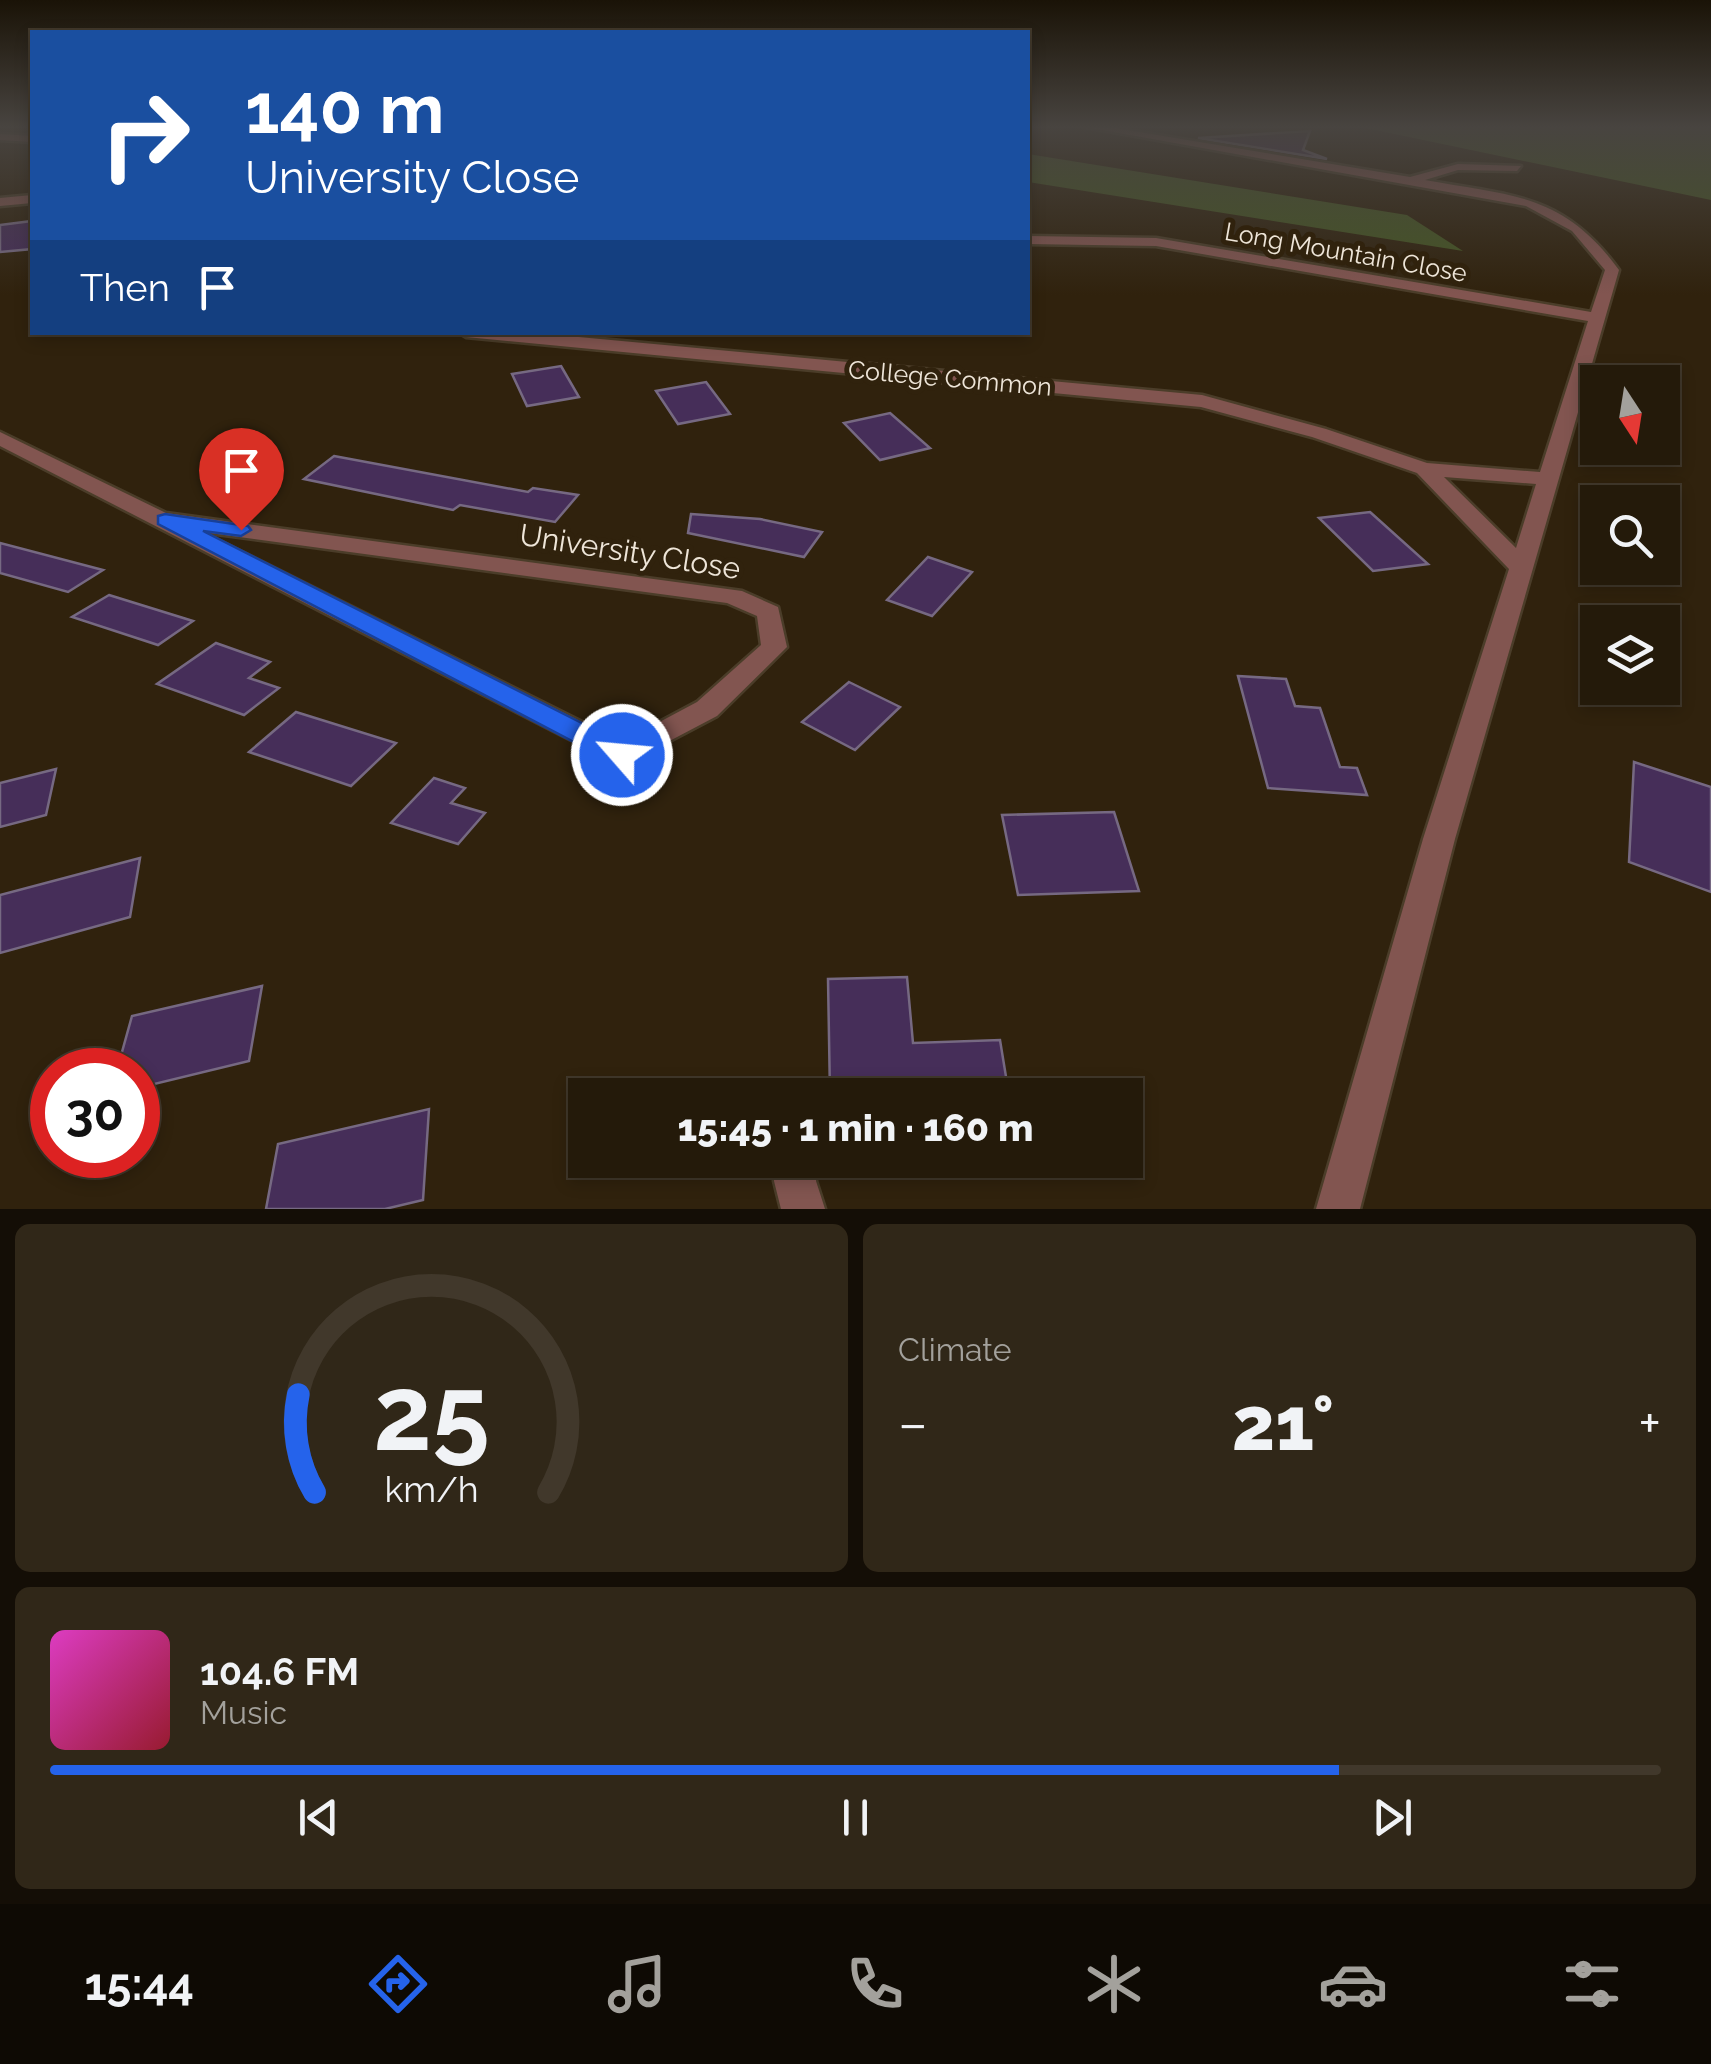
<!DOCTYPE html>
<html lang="en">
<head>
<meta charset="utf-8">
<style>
	:root { --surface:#241a0a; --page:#302718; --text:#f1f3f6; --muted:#a3a19c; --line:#41382b; --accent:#2563eb }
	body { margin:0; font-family:Raleway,sans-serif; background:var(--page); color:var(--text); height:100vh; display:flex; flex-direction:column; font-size:38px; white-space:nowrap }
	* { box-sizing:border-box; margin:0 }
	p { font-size:32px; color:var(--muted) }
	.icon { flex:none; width:55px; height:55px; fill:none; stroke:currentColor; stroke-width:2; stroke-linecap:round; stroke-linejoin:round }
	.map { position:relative; height:1209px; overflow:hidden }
	.side { display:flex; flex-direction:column; gap:15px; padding:15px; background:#140e06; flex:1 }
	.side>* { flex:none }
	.hud { position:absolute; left:30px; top:30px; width:1000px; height:305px; border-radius:0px; box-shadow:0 5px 15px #0003,0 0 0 2px var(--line); background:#1a4fa0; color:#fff; overflow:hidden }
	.needle { width:65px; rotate:168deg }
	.controls { position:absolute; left:1580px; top:365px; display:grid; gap:20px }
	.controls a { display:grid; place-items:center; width:100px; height:100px; border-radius:0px; background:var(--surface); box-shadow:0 5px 15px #0003,0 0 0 2px var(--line); font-size:50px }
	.speed { position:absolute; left:30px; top:1048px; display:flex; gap:20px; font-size:50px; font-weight:700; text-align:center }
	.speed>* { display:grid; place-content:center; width:130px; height:130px; border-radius:50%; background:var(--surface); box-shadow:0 5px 15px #0003,0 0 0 2px var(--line); line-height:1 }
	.speed .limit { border:15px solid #d22; background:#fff; color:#111 }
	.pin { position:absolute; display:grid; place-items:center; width:85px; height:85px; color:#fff; margin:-102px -42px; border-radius:50% 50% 50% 0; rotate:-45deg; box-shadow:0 0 10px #0007 }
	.pin .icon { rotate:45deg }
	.me { position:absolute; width:110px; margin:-55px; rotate:297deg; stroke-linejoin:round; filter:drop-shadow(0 0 8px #0008) }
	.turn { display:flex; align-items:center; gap:35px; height:210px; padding:0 50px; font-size:45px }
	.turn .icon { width:130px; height:130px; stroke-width:2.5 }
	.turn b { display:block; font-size:70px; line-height:85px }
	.then { display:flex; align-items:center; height:95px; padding:0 50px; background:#0003; gap:20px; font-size:38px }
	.big { font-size:75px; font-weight:800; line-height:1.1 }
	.side .widget { flex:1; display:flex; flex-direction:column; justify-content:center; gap:15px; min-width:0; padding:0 35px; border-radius:15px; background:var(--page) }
	.side .dial { align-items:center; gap:0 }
	.dial svg { height:260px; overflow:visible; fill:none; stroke:var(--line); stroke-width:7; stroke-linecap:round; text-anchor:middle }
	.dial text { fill:var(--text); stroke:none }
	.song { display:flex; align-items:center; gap:30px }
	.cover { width:120px; height:120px; border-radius:15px; background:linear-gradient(135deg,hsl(310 70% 55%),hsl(350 70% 35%)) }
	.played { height:10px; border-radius:5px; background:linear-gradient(90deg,var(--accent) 80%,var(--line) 80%) }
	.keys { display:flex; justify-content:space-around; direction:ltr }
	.heat { display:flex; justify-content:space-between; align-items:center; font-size:55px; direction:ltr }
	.side .tiles { flex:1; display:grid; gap:15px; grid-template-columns:1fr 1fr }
	.widget:last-child { grid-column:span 2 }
	.trip { position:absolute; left:568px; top:1078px; width:575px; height:100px; border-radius:0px; background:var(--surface); box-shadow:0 5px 15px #0003,0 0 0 2px var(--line); font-weight:800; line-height:100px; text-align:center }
	.menu { display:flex; height:160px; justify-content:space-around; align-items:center; background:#0e0a04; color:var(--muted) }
	.menu .icon { width:70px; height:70px }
	.menu .active { color:var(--accent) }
	.menu b { font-size:45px; color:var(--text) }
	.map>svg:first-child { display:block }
</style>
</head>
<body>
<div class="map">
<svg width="1711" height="1209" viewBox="0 0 1711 1209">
	<rect width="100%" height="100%" fill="#30220d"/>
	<g fill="#455523">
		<polygon points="1356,126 1711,126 1711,200"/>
		<polygon points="1028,154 1407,215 1463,251 1028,182"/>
	</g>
	<g fill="#462e59" stroke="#766982" stroke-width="2.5">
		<polygon points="1310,131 1303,150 1327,159 1198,138"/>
		<polygon points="32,221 32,249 0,252 0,225"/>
		<polygon points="561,366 579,397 527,406 512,374"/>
		<polygon points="706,382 730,414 678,424 656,391"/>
		<polygon points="890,413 930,448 880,460 844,423"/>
		<polygon points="334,456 528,492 533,488 578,495 555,522 460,505 453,510 304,479"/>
		<polygon points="1370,512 1428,564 1373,571 1319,518"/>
		<polygon points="691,514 760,519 822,532 804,557 688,533"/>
		<polygon points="0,543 103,570 68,592 0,573"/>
		<polygon points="928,557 972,572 932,616 887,600"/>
		<polygon points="109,595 193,621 158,645 72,617"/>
		<polygon points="216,643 270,662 249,678 279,688 244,715 157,684"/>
		<polygon points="1238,676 1286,679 1295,706 1320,708 1340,767 1357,768 1367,795 1268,788"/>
		<polygon points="849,682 900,707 855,750 802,722"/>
		<polygon points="296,712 396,743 351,786 249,752"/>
		<polygon points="1634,762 1711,787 1711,892 1629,862"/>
		<polygon points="56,769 46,815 0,827 0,783"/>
		<polygon points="434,778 465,788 451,803 485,813 458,844 391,823"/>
		<polygon points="1114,812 1139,891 1018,895 1002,815"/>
		<polygon points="140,858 130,917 0,953 0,895"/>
		<polygon points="907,977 913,1043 1000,1040 1009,1095 830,1095 828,979"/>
		<polygon points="262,986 249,1061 138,1088 138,1070 117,1070 132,1016"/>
		<polygon points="429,1109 423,1200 385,1209 266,1209 278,1144"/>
	</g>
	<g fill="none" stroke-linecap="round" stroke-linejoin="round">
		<defs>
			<g id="street">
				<path d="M1080,126H1103L1410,177L1458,164L1521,166L1517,171L1458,170L1425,180C1512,196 1563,193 1619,270L1455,839L1360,1209H1316L1423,839L1509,569L1417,473L1312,437L1201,407L466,337L458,332H525L1202,395L1326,429L1427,463L1540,472L1588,321L1156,246L1028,244V236L1156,238L1591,312L1605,270L1572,231L1526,206ZM1444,477L1536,484L1516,548Z"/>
				<polygon points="0,134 32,136 32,142 0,140"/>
				<polygon points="32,195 32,203 0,206 0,198"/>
				<path d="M0,432L166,513L742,591L778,607L787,647L717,716L622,766L0,446ZM202,532L727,603L757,616L761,645L697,702L622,742Z"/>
				<polygon points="775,1160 817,1160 816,1181 825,1209 781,1209 774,1181"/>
			</g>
		</defs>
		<use href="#street" stroke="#4b3d29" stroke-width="5"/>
		<use href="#street" fill="#825550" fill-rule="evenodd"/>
	</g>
	<linearGradient id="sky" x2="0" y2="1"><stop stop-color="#1a1307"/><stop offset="0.43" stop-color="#484440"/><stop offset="1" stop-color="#484440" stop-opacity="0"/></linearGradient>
	<rect width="1711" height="295" fill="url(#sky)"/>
	<polygon fill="#2563eb" stroke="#184099" stroke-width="2.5" points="165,514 248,526 251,530 241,536 203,531 631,748 635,755 631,762 612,762 158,524 158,516"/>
	<g text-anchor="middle" stroke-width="10" stroke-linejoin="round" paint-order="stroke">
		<g font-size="25" fill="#eee5d8" stroke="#30220d">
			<text transform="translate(1346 252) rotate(10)" y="9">Long Mountain Close</text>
			<text transform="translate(950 378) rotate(5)" y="9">College Common</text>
		</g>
		<g font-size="30" fill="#eee5d8" stroke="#30220d">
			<text transform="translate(630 552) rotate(9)" y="10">University Close</text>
		</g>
	</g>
</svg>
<div class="controls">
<a><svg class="needle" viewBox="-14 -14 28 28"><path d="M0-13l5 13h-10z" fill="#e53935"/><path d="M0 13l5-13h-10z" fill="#a3a19c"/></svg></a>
<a><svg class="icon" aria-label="search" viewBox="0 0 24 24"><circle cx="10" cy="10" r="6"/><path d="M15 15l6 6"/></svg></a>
<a><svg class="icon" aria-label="layers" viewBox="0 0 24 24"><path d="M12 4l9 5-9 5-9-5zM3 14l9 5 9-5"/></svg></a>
</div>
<div class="speed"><div class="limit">30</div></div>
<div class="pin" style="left:241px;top:530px;background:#d93025"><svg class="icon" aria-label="arrive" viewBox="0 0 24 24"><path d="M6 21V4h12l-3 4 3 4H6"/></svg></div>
<svg class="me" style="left:622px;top:755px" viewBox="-20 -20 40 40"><circle r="17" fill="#2563eb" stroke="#fff" stroke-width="3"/><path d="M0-11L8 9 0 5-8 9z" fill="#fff"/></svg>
<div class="trip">15:45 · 1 min · 160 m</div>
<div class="hud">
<div class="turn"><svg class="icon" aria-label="right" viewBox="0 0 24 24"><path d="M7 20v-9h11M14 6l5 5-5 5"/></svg><div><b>140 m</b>University Close</div></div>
<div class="then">Then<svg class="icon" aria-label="arrive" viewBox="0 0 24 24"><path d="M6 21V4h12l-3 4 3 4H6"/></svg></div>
</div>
</div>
<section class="side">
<div class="tiles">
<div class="widget dial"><svg viewBox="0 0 100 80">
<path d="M14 69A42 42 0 1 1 86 69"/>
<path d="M14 69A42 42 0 0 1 9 39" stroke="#2563eb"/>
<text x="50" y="56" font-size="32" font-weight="700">25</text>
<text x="50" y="72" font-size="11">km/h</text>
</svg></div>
<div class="widget"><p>Climate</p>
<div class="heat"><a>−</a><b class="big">21°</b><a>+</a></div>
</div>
<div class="widget">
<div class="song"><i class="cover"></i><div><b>104.6 FM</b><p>Music</p></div></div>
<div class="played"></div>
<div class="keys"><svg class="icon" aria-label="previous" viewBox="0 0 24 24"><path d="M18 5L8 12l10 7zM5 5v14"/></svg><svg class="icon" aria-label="pause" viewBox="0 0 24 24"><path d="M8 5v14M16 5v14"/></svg><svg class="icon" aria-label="next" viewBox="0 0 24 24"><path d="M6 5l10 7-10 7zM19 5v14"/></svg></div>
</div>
</div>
</section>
<nav class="menu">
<b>15:44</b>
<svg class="icon active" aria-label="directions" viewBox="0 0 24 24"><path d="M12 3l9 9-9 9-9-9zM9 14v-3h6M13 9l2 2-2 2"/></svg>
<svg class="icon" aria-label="music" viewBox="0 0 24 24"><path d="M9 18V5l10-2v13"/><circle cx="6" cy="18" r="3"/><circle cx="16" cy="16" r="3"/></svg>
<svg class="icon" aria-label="phone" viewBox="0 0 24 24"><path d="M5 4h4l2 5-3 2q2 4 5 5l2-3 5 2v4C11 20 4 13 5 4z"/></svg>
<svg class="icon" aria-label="climate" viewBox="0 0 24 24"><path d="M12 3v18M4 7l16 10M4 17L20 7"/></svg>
<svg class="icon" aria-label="car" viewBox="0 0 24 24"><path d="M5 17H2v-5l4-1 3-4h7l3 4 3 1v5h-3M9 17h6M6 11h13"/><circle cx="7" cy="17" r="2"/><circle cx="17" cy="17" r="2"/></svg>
<svg class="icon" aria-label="filters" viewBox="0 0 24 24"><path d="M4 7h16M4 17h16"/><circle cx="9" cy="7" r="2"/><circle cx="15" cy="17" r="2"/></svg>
</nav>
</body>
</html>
